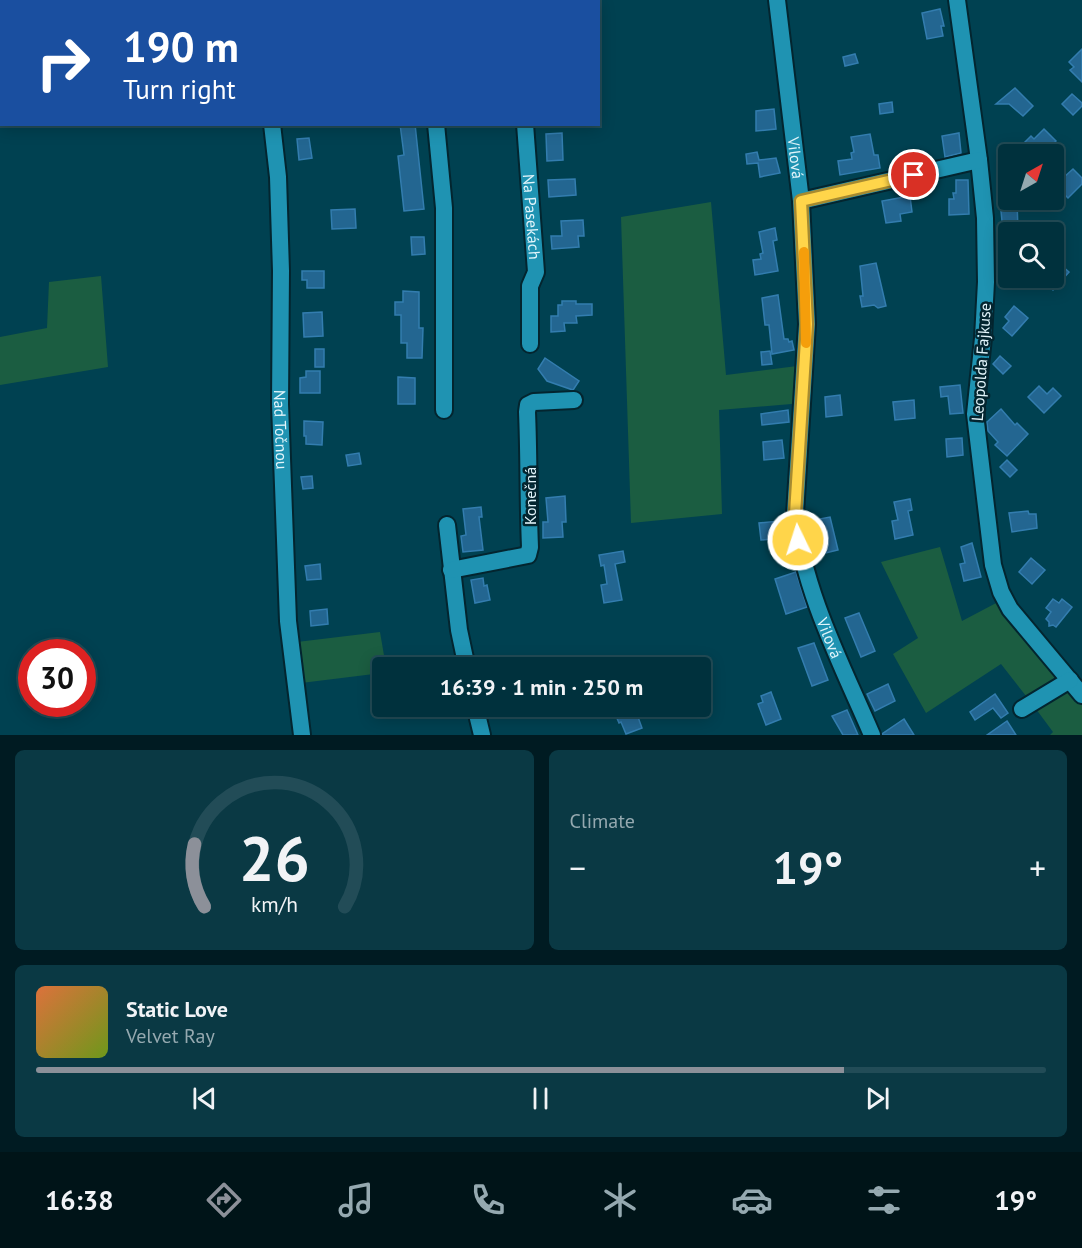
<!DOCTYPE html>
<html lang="en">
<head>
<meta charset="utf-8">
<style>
	:root { --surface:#00313d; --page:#0a3944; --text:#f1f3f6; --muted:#95a9b0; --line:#224c57; --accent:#8c9099 }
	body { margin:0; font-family:"PT Sans",sans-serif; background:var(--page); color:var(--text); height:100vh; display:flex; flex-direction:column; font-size:22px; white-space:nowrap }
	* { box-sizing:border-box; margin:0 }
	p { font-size:20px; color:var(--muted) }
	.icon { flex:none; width:33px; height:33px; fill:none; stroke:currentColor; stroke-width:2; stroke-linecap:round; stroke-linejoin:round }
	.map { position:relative; height:735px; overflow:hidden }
	.panel { display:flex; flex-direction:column; gap:15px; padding:15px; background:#001b22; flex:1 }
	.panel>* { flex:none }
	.top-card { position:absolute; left:0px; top:0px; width:600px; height:126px; box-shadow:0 3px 15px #0003,0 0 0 2px var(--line); background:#1a4fa0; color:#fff; overflow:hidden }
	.needle { width:39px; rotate:39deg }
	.tools { position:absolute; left:998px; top:144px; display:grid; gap:12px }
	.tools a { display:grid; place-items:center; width:66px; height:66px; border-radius:6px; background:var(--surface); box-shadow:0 3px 15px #0003,0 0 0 2px var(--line); font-size:30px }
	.speed { position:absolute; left:18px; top:639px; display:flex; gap:12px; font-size:30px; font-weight:700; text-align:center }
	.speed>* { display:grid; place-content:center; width:78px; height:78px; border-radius:50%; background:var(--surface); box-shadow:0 3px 15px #0003,0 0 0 2px var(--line); line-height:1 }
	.speed .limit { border:9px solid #d22; background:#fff; color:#111 }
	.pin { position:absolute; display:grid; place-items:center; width:51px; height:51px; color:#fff; margin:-26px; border:3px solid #fff; border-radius:50%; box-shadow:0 2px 6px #0007 }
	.me { position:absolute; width:66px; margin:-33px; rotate:356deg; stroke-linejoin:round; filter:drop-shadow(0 0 4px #0008) }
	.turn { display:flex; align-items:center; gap:21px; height:126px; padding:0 24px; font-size:27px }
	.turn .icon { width:78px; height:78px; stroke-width:2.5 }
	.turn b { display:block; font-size:42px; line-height:51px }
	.big { font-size:45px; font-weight:700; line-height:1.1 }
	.panel .tile { flex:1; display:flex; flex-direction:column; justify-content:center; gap:9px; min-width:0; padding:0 21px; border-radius:9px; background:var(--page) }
	.panel .dial { align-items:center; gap:0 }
	.dial svg { height:156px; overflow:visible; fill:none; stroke:var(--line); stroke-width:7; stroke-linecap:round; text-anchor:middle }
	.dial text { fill:var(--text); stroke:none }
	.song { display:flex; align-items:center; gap:18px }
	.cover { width:72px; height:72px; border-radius:9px; background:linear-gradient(135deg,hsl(20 70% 55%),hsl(80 70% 35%)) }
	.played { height:6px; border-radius:3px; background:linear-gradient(90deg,var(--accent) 80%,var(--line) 80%) }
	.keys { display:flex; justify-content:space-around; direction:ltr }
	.heat { display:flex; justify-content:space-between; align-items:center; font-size:33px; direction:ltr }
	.panel .tiles { flex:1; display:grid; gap:15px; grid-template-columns:1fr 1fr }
	.tile:last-child { grid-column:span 2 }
	.trip { position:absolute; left:372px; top:657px; width:339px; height:60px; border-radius:6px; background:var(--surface); box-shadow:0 3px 15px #0003,0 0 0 2px var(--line); font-weight:700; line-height:60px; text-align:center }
	.menu { display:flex; height:96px; justify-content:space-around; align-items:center; background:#001418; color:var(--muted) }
	.menu .icon { width:42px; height:42px }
	.menu .on { color:var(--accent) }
	.menu b { font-size:27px; color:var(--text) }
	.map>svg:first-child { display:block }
</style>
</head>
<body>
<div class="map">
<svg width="1082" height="735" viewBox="0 0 1082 735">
	<rect width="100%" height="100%" fill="#004151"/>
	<g fill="#1b5d41">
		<polygon points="711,202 726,375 805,365 803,403 719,410 722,514 631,523 621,217"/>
		<polygon points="101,276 108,367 0,385 0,337 47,328 49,282"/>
		<polygon points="940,547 962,621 1000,601 1064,680 1030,701 1001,664 926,713 893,654 918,638 881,562"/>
		<polygon points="380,632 386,667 382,668 382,673 301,683 297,642"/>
		<polygon points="1069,687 1082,704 1082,735 1050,735 1053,732 1036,709"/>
	</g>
	<g fill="#236691" stroke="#337daf" stroke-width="1.5">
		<polygon points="940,9 944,26 941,26 943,36 927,39 922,13"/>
		<polygon points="1082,49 1082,82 1070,70 1074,67 1069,62"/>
		<polygon points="855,54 858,63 845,66 843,57"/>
		<polygon points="1015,88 1033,106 1023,116 1009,104 996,104"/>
		<polygon points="1072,94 1082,103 1082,106 1073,115 1062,104"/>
		<polygon points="892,102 893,112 880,114 879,104"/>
		<polygon points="774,109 776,129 756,131 756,111"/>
		<polygon points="400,124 415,124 424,209 404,211 398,156 404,155"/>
		<polygon points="1044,129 1056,141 1042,154 1034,154 1023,144 1031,136 1034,139"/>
		<polygon points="562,133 563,160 547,161 546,134"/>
		<polygon points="959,133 961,153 945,157 942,136"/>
		<polygon points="870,134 874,155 878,155 880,168 840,175 838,161 852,159 851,153 854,152 851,137"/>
		<polygon points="309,138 312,158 299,160 297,139"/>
		<polygon points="757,152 759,160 776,158 780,173 760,177 758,163 747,164 746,154"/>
		<polygon points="1073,169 1082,178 1082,184 1068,198 1060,190 1055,190 1053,181 1059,174 1063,178"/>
		<polygon points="575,179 576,195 549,197 548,180"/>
		<polygon points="956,180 968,180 969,214 949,215 949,199 954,199 953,193 956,193"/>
		<polygon points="910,196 912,212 900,214 901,221 886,223 882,201"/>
		<polygon points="1000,200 1017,200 1018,232 1003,232"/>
		<polygon points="355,209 356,228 332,229 331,210"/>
		<polygon points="583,220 584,236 578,236 579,247 552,249 551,236 562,236 561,221"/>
		<polygon points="775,228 777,240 773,241 778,271 755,275 753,260 761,259 760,254 763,253 759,232"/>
		<polygon points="411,237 424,237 425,254 412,255"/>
		<polygon points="1053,258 1069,272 1053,290 1039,278 1053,278"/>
		<polygon points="876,263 886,306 878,308 874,305 862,307 860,296 863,296 860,266"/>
		<polygon points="302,271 324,271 324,288 307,288 307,280 302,280"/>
		<polygon points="403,291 419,292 419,328 423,328 422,358 407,358 407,343 401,343 401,315 395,315 395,302 403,302"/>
		<polygon points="778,295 784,339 788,339 789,342 792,341 794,350 772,354 769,325 765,325 762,298"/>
		<polygon points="562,301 576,301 576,304 592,304 592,315 576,316 577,323 564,323 565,331 551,332 551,316 558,316 558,305 562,305"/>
		<polygon points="1014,306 1028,318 1012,336 1003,328 1009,321 1005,317"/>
		<polygon points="322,312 323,336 304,337 303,313"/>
		<rect x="315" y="349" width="9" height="18"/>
		<polygon points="770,351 772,364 762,365 761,352"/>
		<polygon points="1000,356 1011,366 1003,374 993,364"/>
		<polygon points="545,358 579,381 573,390 547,381 538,369"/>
		<polygon points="306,371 320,371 320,393 300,393 300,378 306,377"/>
		<polygon points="398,377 415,378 415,404 398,404"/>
		<polygon points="960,385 963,413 950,414 948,396 941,397 940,387"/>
		<polygon points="1039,386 1047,394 1053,388 1061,396 1044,413 1028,397"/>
		<polygon points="840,395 842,415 826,417 825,397"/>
		<polygon points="914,400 915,418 895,420 893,402"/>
		<polygon points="1001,409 1015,425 1017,423 1028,434 1007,456 995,445 998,442 988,431 987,422"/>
		<polygon points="788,410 789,422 762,425 761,414"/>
		<polygon points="304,421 323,422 322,445 306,444 306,436 304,436"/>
		<polygon points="962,438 963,455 947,457 946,439"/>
		<polygon points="782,440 784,458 764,460 763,442"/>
		<polygon points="359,453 361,464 348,466 346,455"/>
		<polygon points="1007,460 1017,470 1010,477 1000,467"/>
		<polygon points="312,476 313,488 303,489 301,477"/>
		<polygon points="565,496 566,522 562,522 563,537 543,538 543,522 548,522 546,498"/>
		<polygon points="910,499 912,510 908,511 913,535 895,539 892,521 898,520 894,502"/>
		<polygon points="481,507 482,517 479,517 483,550 463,552 461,536 466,535 463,509"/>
		<polygon points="1028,511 1029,514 1036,514 1037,528 1012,532 1009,513"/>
		<polygon points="830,517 838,550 821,554 814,520"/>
		<polygon points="780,521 782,538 761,540 759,523"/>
		<polygon points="972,543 981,577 964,581 960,564 965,563 961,547"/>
		<polygon points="623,551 625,562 615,564 622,600 604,603 601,585 607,584 604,565 601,566 599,555"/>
		<polygon points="1031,558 1045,570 1032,584 1019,572"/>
		<polygon points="320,564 321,579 307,580 305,566"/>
		<polygon points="796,572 807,607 786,614 775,579"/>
		<polygon points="483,578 484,586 487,585 490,600 475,603 471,580"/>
		<polygon points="1053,599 1059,603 1062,599 1072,607 1056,627 1053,625 1049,626 1049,622 1046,619 1051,612 1046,608"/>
		<polygon points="327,609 328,624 311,626 310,611"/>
		<polygon points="859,613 875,651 861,657 845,618"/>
		<polygon points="814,643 828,680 812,686 798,648"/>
		<polygon points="888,684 895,701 875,711 867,694"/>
		<polygon points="771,692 781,719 766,725 758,704 763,702 761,696"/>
		<polygon points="995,694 1008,713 1001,718 993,708 975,720 970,712"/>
		<polygon points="615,706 634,706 642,728 626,734 621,722 619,723 614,711 616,710"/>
		<polygon points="847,710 858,735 843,735 832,716"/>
		<polygon points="904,719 914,735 882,735 882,734"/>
		<polygon points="1007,721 1016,735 987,735"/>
	</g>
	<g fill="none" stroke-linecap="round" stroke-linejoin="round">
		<defs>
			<g id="minor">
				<polyline points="258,0 258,2"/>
				<polyline points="518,0 518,2"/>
				<path id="s1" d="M777,0L801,201L807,324L795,514C803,591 842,665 872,735"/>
				<polyline points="957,0 979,160 985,218 986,282 983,338 975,414 993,565 1001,592 1010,609 1082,695"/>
				<path id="s2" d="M272,124L278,177L281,271L280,404L288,621L302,735"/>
				<polyline points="436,124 444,208 444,410"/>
				<path id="s3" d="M525,124L536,272L530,286V344"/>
				<polyline points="801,201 979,160"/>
				<polyline points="447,525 459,630 467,668"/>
				<path d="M451,570L528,555L530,547C528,502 529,457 527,412L528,405L534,402L574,400"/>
				<polyline points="475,706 482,735"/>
				<polyline points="1022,709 1070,680"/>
			</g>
		</defs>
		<use href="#minor" stroke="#03252f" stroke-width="20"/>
		<use href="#minor" stroke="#1f93b2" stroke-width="16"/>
	</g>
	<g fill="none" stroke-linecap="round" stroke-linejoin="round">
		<defs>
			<polyline id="route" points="798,540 795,514 807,324 801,201 914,175"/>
		</defs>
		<use href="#route" stroke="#a68a30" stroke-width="15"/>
		<use href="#route" stroke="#ffd54a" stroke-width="10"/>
		<polyline stroke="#f59e0b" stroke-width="10" points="804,252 806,343"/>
	</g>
	<g text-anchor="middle" stroke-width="5" stroke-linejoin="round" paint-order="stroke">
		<g font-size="16" fill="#e2f5fb" stroke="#03252f">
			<text dy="6" stroke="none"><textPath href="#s1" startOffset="159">Vilová</textPath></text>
			<text dy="6" stroke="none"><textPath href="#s3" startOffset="93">Na Pasekách</textPath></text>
			<text transform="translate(981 362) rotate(-86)" y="6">Leopolda Fajkuse</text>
			<text dy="6" stroke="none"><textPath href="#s2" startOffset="306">Nad Točnou</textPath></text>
			<text transform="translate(530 496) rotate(-90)" y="6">Konečná</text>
			<text dy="6" stroke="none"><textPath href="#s1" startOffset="645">Vilová</textPath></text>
		</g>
	</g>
</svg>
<div class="tools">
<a><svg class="needle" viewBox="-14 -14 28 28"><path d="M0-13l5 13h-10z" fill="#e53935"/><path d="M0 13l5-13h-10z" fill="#95a9b0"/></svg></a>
<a><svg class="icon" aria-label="search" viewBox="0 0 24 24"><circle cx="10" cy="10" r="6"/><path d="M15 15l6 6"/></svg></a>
</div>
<div class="speed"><div class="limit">30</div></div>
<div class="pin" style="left:914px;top:175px;background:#d93025"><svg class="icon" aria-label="arrive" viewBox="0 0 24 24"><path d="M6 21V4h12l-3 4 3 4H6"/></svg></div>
<svg class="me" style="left:798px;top:540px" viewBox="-20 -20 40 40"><circle r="17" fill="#ffd54a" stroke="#fff" stroke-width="3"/><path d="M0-11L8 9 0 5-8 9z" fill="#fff"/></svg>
<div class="trip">16:39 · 1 min · 250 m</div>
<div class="top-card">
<div class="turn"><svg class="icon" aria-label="right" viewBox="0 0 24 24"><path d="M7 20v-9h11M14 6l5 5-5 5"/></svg><div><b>190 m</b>Turn right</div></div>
</div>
</div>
<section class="panel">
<div class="tiles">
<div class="tile dial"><svg viewBox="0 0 100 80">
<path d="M14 69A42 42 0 1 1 86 69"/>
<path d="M14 69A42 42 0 0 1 9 37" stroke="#8c9099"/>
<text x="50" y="56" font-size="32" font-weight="700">26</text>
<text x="50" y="72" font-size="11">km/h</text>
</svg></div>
<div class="tile"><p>Climate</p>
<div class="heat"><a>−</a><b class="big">19°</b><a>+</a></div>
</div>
<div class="tile">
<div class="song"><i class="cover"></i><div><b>Static Love</b><p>Velvet Ray</p></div></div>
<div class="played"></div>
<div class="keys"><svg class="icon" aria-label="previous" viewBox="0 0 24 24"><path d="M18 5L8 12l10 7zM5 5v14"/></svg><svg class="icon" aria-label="pause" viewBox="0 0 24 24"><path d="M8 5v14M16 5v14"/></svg><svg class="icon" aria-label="next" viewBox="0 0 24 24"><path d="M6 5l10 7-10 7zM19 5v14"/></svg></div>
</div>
</div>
</section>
<nav class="menu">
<b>16:38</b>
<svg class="icon on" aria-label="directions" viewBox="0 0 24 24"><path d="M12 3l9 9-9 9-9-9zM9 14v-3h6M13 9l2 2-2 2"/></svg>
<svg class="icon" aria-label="music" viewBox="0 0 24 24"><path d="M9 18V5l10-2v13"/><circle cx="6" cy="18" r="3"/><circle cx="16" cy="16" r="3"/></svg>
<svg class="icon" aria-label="phone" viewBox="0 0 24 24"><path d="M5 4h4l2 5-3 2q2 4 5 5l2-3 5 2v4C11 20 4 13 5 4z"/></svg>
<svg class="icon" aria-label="climate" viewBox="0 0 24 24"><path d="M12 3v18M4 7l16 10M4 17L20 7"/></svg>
<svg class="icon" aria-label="car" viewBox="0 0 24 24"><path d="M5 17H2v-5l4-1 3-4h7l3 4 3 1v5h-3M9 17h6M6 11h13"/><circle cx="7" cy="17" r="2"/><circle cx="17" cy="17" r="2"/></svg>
<svg class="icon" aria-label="filters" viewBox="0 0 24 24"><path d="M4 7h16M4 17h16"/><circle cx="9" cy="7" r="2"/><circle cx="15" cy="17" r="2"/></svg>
<b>19°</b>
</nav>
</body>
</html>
